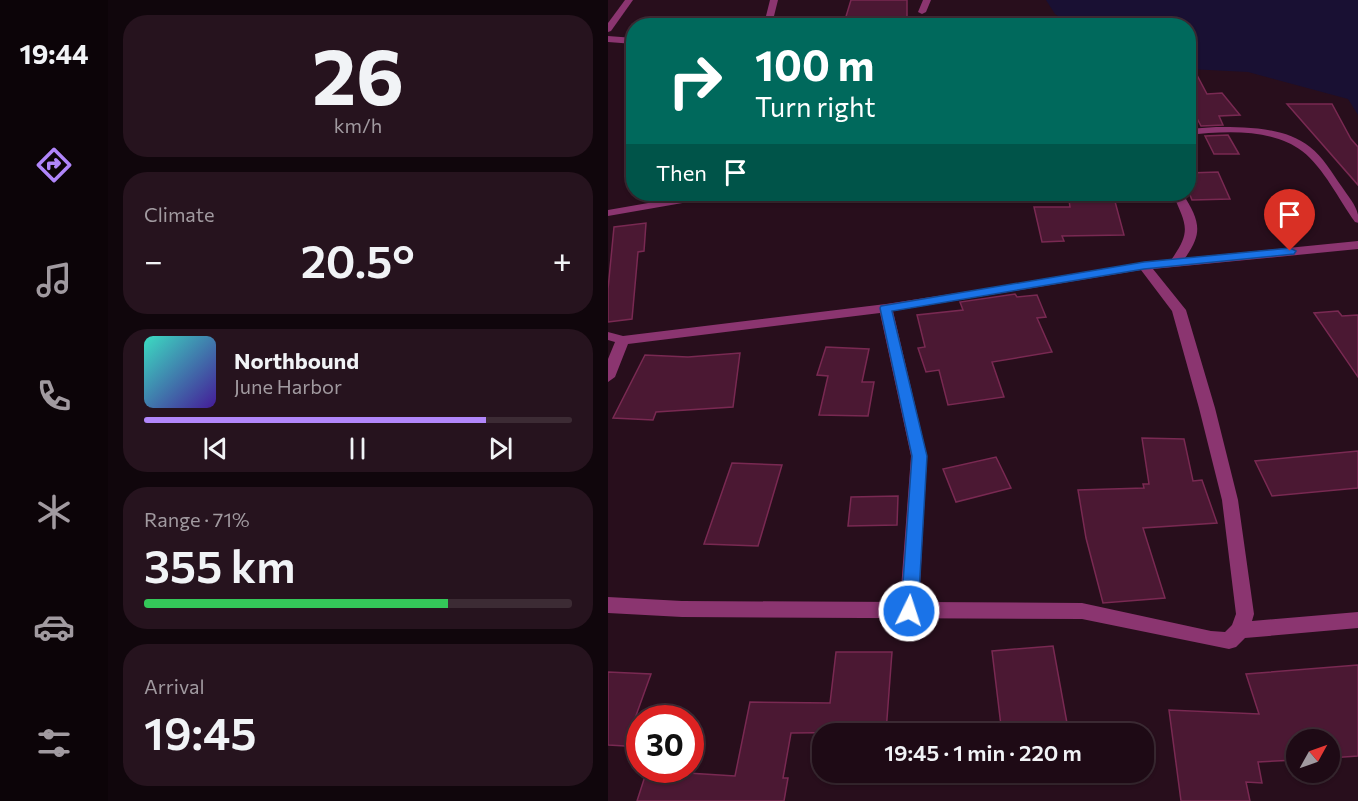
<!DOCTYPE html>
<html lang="en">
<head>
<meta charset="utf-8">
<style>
	:root { --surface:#1e0a15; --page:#26131e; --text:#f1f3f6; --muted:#a19aa0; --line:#3c2b34; --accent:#b186fa }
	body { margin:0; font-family:Commissioner,sans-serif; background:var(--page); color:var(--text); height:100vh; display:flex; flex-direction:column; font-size:22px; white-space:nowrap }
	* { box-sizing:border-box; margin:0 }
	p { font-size:20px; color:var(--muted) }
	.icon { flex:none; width:33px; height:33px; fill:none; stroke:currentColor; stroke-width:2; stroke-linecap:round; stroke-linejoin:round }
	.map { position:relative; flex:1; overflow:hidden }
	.panel { display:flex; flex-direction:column; gap:15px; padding:15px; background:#10060c; width:500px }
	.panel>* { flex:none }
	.guide { position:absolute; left:18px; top:18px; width:570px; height:183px; border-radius:24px; box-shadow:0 2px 4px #0004,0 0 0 2px var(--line); background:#00695c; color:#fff; overflow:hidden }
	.needle { width:39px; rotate:50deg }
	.controls { position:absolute; left:678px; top:729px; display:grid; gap:12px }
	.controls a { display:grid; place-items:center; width:54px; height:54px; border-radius:50%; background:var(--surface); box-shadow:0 2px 4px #0004,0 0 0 2px var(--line); font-size:30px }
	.speed { position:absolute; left:18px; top:705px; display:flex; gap:12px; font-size:30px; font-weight:700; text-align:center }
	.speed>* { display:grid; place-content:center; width:78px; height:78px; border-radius:50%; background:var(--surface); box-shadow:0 2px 4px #0004,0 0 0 2px var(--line); line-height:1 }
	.speed .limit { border:9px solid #d22; background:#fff; color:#111 }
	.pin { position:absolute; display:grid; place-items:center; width:51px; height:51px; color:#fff; margin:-62px -26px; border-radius:50% 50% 50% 0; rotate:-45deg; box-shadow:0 0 6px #0007 }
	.pin .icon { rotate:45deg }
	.me { position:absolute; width:66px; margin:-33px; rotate:4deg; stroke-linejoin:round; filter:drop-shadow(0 0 4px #0008) }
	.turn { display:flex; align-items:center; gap:21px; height:126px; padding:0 30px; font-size:27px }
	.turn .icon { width:78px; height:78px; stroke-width:2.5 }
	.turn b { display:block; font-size:42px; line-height:51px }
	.then { display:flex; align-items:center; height:57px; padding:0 30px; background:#0003; gap:12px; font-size:22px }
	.big { font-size:45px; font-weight:600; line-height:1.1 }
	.panel .widget { flex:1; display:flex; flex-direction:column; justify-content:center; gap:9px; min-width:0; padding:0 21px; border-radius:24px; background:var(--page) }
	.panel .dial { align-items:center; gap:0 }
	.dial b { font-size:78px; line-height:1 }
	.song { display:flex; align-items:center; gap:18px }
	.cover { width:72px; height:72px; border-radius:9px; background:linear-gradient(135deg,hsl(170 70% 55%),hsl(260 70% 35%)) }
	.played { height:6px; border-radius:3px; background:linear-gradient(90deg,var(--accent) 80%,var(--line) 80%) }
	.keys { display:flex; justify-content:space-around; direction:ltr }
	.heat { display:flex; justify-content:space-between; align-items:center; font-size:33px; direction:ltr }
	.charge { height:9px; border-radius:4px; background:linear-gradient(90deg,#34c759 71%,var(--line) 0) }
	.trip { position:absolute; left:204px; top:723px; width:342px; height:60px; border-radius:24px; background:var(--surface); box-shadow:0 2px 4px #0004,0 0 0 2px var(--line); font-weight:600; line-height:60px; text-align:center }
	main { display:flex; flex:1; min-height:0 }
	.tab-bar { display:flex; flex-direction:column; width:108px; justify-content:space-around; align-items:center; background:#0c0408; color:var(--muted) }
	.tab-bar .icon { width:42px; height:42px }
	.tab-bar .current { color:var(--accent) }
	.tab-bar b { font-size:27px; color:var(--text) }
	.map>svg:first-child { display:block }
</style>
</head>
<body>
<main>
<nav class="tab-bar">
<b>19:44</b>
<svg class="icon current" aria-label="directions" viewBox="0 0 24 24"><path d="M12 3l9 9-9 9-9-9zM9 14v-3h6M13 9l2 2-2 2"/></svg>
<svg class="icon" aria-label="music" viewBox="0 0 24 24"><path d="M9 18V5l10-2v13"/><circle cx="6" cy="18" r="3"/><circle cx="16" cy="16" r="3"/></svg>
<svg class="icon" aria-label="phone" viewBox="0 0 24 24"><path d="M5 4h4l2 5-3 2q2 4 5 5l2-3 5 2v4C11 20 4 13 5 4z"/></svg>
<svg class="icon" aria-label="climate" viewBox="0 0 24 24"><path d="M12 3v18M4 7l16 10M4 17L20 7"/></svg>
<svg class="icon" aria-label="car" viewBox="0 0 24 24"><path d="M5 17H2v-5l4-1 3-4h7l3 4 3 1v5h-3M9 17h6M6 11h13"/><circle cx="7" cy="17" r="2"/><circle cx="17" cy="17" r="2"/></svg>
<svg class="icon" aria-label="filters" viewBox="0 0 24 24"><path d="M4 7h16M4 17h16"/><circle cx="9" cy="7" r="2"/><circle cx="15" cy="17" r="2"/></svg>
</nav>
<section class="panel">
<div class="widget dial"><b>26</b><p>km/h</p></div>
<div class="widget"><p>Climate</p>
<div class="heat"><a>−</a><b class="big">20.5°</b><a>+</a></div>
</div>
<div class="widget">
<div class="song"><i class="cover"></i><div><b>Northbound</b><p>June Harbor</p></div></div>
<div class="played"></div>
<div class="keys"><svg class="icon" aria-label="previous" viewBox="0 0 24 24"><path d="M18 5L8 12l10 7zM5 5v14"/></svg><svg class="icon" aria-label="pause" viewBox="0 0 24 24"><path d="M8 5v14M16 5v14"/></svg><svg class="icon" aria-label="next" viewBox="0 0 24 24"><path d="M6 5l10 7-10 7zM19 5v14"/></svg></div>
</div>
<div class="widget"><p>Range · 71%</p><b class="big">355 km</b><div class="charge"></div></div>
<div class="widget"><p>Arrival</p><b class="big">19:45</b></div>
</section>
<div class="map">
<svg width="751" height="801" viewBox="0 0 751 801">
	<rect width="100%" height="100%" fill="#280e1c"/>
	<polygon fill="#191033" points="438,0 750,0 750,115 740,99 640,72 581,69 580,26 463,25 447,14"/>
	<g fill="#4b1833" stroke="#792952" stroke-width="1.5">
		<polygon points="243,0 299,0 299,22 236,23"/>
		<polygon points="581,60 599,94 614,93 632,115 611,116 615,125 593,126 580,101"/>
		<polygon points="679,104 724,104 743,139 750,147 750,185"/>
		<polygon points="620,135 631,154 606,154 597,136"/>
		<polygon points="610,172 622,199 584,200 580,190 580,173"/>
		<polygon points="460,194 505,194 516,235 454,236 456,241 434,242 426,207 462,207"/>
		<polygon points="38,223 36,251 30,252 24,319 0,322 0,289 6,227"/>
		<polygon points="407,294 409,297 429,295 438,317 429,318 444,352 384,362 396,397 340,405 331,370 318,372 310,348 317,347 309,315 355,310 352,302"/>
		<polygon points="730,311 734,316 750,315 750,377 706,313"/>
		<polygon points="218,347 261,349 254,382 266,382 260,416 211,415 220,376 209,375"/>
		<polygon points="132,353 125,407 48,412 45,420 5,418 37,355 80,357"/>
		<polygon points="534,438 576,439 585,481 594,480 609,523 535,528 557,598 495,603 478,538 470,490 536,488 535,484 541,484"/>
		<polygon points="750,451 750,488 664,496 647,461"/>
		<polygon points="388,457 403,488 348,502 335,469"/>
		<polygon points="124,463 174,465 150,546 96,544"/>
		<polygon points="290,496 289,525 240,526 243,497"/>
		<polygon points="445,646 461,734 394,734 384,651"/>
		<polygon points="228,652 284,652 278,732 183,733 175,778 180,778 176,801 29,801 39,770 81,770 80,773 127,776 142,702 222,703"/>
		<polygon points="750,665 750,756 722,758 722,740 688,740 688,760 650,762 654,783 638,782 642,801 573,801 561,710 651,714 638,674"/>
		<polygon points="0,672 43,674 17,746 0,745"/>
	</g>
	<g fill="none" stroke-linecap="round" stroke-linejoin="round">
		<g fill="#8b3570" fill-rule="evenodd">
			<polygon points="17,0 25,0 3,31 0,32 0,23"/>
			<polygon points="162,0 170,0 166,16 160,26 151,26 158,16"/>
			<polygon points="315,0 323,0 318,12 314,14 310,12"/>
			<polygon points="0,36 26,38 26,44 0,42"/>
			<path d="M608,127C639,127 677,127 702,147C715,157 724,173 734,187C742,199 751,208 751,223L747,222C731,200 716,168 694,151C664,128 616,131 580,135V129Z"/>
			<polygon points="92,194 115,194 109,197 0,216 0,210"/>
			<path d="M565,194H575C591,220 596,232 577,258L751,241V249L545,269L578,310L607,408L630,500L646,614L644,621L751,612V628L637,638L628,647L621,649L474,619L74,617L0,613V597L74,601L292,602L303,456L272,313L20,344L7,377L0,382V359L7,342L0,340V332L15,336L278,304L563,260C585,230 577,224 565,194ZM533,270L564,311L591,408L614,500L628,614L624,625L617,632L603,631L474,603L311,602L319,456L285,311Z"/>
		</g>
	</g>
	<polygon fill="#1a73e8" stroke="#114b97" stroke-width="1.5" points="682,248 688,251 686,254 536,269 284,311 319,456 310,611 307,617 301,619 295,617 293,611 304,456 272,308 273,306 536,262"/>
</svg>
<div class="controls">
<a><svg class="needle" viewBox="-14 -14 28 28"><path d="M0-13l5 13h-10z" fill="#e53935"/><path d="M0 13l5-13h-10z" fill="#a19aa0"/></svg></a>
</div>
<div class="speed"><div class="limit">30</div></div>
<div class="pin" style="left:682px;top:251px;background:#d93025"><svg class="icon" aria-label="arrive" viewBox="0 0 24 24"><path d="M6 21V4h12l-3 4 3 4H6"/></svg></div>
<svg class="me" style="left:301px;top:611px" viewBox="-20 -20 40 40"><circle r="17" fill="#1a73e8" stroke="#fff" stroke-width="3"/><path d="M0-11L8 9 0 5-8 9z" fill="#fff"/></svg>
<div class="trip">19:45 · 1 min · 220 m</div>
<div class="guide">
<div class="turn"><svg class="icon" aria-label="right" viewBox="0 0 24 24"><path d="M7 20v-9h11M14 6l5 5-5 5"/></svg><div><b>100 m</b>Turn right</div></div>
<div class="then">Then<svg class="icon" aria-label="arrive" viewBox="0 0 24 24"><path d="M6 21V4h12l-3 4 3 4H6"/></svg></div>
</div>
</div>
</main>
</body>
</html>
